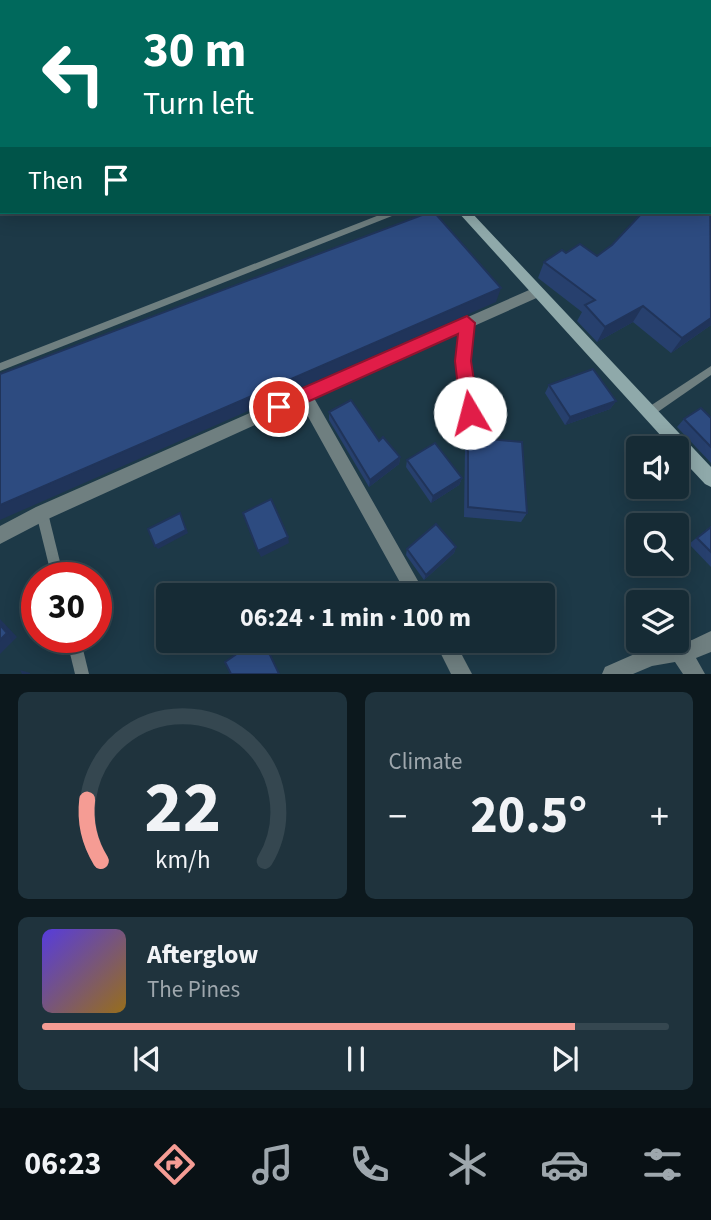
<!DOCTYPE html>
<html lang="en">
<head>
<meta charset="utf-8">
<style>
	:root { --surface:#162b35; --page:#1f333d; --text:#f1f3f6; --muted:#9ea7ad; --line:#354750; --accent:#f59c94 }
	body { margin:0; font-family:"Source Sans 3",sans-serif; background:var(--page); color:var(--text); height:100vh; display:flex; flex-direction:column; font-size:26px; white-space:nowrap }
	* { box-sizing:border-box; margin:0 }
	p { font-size:23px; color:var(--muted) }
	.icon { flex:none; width:38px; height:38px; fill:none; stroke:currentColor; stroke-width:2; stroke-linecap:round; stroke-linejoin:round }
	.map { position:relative; height:674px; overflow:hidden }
	.details { display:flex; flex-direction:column; gap:18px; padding:18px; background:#0c181d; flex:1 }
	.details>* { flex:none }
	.top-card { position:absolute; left:0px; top:0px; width:712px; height:214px; box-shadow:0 4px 18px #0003,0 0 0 2px var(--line); background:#00695c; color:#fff; overflow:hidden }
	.fabs { position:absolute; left:626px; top:436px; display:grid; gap:14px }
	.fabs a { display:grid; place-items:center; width:63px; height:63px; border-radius:7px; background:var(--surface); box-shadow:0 4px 18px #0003,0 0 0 2px var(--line); font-size:35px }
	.speed { position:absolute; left:21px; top:562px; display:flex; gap:14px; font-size:35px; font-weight:700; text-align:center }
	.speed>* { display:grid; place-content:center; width:91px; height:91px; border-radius:50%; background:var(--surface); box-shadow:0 4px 18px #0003,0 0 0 2px var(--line); line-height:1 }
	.speed .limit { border:10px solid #d22; background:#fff; color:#111 }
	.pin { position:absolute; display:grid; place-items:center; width:60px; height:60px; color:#fff; margin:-30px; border:4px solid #fff; border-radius:50%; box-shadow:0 2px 7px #0007 }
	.me { position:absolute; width:77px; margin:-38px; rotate:352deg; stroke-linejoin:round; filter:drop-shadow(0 0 5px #0008) }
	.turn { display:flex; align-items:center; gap:24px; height:147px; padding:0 28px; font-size:32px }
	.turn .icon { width:91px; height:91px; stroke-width:2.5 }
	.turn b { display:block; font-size:49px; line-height:60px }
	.then { display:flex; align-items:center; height:66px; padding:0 28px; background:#0003; gap:14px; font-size:26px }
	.big { font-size:52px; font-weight:700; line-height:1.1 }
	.details .card { flex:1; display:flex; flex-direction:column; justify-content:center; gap:10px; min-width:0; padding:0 24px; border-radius:10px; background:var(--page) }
	.details .dial { align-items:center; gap:0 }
	.dial svg { height:182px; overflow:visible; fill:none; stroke:var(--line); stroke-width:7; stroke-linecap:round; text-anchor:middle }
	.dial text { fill:var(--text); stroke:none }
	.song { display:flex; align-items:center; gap:21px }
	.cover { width:84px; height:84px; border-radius:10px; background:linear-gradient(135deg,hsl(250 70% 55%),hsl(40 70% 35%)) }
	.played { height:7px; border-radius:4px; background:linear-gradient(90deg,var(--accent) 85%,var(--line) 85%) }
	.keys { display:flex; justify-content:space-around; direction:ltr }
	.heat { display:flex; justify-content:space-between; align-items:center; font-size:38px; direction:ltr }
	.details .tiles { flex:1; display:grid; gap:18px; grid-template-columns:1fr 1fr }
	.card:last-child { grid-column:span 2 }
	.trip { position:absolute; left:156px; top:583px; width:399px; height:70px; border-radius:7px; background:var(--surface); box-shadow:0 4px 18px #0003,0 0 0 2px var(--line); font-weight:700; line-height:70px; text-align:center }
	.dock { display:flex; height:112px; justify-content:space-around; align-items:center; background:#091115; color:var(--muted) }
	.dock .icon { width:49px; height:49px }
	.dock .current { color:var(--accent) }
	.dock b { font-size:32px; color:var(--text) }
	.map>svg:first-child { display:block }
</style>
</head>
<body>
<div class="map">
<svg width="711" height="674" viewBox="0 0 711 674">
	<rect width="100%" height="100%" fill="#1d3947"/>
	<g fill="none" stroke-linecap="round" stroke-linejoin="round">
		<g fill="#6f7f80" fill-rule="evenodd">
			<rect x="0" y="130" width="2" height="4"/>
			<polygon points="387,212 398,212 397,214 0,371 0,363"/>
			<polygon points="711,366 711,375 652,416 648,418 644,416 643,413 644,410"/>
			<polygon points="42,507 46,509 48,513 64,578 52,578 36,513 38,509"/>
			<polygon points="66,637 80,637 89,674 75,674"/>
		</g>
		<g fill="#6f7f80" fill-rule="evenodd">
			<polygon points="536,287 543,292 541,296 474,326 470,361 478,413 475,418 470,420 465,418 462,413 456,361 459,333 314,398 426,595 407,595 301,404 48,519 0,544 0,526 36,507"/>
			<polygon points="711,631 711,652 696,658 705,674 683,674 675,662 652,666 633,674 602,674 605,667 646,649 692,640"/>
			<polygon points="434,640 454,640 472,674 451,674"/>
		</g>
		<polygon fill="#6f7f80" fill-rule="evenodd" points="0,113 2,113 0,120"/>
		<g fill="#8fa9aa" fill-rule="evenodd">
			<polygon points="265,0 274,0 275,2 266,2"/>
			<polygon points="458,212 471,212 711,467 711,487 705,484 677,454 677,448 672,448"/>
		</g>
	</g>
	<g fill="#27406e">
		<polygon points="711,138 711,325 671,353 633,322 597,342 577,321 582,312 538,278 544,262 566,253 597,256 710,212"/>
		<polygon points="549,385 616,401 610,409 565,425 545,393"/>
		<polygon points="329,412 379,441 400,457 399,464 369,487 329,420"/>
		<polygon points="711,418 711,463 677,427 684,419"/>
		<polygon points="468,437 527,513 521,522 464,517 465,448"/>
		<polygon points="407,460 462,478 459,485 431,503 406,467"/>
		<polygon points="711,526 711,567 689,544"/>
		<polygon points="456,547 454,553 424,580 406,555 407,549"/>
	</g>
	<g fill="#20345a">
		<polygon points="446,0 473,0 470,2 443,2"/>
		<rect x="0" y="79" width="2" height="11"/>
		<polygon points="501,288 496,302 0,520 0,505"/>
		<polygon points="643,306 633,322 597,342 605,327"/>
		<polygon points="711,318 711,325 671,353 682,338"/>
		<polygon points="616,401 610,409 565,425 570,417"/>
		<polygon points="400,457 399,464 369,487 370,480"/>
		<polygon points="462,478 459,485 431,503 433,496"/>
		<polygon points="180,513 188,533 158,549 155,546"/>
		<polygon points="288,537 289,543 261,557 258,551"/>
		<polygon points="456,547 454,553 424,580 426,575"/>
		<polygon points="0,619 17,637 0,654"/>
		<polygon points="20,670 30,673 30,674 22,674"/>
	</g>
	<g fill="#2d4b80" stroke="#20345a" stroke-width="2">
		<polygon points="40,0 92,0 93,2 40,2"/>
		<polygon points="234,0 253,0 254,2 225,2"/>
		<polygon points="395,0 446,0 443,2 398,2"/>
		<rect x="0" y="62" width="2" height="17"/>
		<polygon points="711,138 711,172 710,172 710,139"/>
		<polygon points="710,180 711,318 682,338 643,306 605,327 585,305 595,300 544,262 562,250 566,253 580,244 597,256 612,245 643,212 710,212"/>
		<polygon points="430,212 434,212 501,288 0,505 0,374"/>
		<polygon points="593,369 616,401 570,417 549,385"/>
		<polygon points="351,400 379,441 383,437 400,457 370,480 329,412"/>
		<polygon points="701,408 711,418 711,447 684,419"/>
		<polygon points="468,437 522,442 527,513 468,507"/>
		<polygon points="435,443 462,478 433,496 407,460"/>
		<polygon points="271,499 288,537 258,551 243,513"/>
		<polygon points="180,513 186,530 155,546 148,529"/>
		<polygon points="436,524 456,547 426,575 407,549"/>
		<polygon points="711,527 711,552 697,538"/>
		<polygon points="0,625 7,633 0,640"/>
		<polygon points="257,640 263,640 279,674 231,674 225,662"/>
	</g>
	<polygon fill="#e11d48" stroke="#92132f" stroke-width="2" points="467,316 475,323 471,361 479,413 476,418 470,420 464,418 461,413 455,361 458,334 285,412 279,414 273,412 270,407 273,401"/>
</svg>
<div class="fabs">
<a><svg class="icon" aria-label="sound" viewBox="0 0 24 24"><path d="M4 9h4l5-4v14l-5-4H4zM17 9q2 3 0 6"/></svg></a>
<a><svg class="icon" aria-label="search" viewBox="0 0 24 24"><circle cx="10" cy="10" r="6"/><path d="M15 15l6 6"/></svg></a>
<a><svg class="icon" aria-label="layers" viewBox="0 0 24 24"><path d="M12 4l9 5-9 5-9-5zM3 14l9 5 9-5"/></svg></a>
</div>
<div class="speed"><div class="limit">30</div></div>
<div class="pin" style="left:279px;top:407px;background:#d93025"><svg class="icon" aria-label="arrive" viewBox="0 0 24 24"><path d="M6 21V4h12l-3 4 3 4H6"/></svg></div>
<svg class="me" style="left:470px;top:413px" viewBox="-20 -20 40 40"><circle r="19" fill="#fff"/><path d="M0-13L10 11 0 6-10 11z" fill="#e11d48"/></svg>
<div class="trip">06:24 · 1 min · 100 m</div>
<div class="top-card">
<div class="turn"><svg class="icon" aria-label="left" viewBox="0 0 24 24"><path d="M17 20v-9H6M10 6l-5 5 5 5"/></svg><div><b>30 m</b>Turn left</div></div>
<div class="then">Then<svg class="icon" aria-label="arrive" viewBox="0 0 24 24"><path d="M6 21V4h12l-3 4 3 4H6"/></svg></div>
</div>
</div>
<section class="details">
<div class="tiles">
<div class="card dial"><svg viewBox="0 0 100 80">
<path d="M14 69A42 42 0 1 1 86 69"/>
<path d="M14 69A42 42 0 0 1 8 42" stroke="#f59c94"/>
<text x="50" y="56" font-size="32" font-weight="700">22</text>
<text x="50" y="72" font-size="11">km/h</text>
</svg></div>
<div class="card"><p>Climate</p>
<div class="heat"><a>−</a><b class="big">20.5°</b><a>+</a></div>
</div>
<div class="card">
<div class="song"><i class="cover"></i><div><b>Afterglow</b><p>The Pines</p></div></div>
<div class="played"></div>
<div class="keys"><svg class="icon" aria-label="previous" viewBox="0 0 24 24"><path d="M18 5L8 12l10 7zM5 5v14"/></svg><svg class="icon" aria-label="pause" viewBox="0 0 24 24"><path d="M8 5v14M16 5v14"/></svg><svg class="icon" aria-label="next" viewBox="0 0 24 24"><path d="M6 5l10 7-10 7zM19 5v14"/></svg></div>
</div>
</div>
</section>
<nav class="dock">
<b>06:23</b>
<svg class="icon current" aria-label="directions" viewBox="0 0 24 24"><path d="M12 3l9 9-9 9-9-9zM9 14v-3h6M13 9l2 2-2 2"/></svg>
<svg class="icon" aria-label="music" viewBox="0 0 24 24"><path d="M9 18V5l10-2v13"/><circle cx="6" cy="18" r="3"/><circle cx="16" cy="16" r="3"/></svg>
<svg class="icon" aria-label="phone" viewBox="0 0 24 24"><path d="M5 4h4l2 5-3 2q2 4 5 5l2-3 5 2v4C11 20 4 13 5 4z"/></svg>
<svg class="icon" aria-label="climate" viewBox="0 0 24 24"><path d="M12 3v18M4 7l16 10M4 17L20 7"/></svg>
<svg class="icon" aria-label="car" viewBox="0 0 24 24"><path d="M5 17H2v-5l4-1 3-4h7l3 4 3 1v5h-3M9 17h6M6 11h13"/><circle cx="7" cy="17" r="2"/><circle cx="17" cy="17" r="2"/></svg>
<svg class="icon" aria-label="filters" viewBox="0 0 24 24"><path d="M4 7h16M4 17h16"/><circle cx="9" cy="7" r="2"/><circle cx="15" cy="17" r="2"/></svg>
</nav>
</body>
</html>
